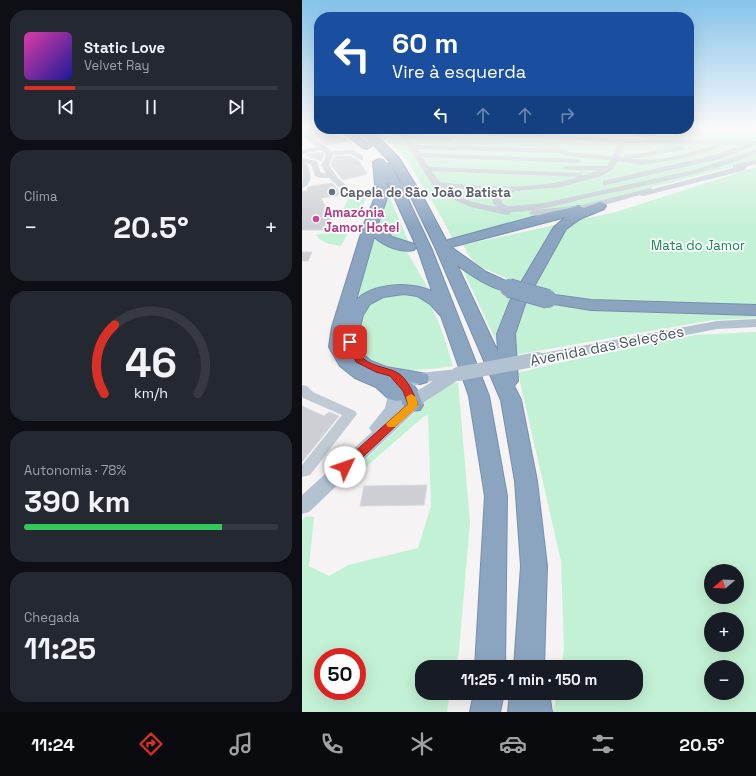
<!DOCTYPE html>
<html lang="pt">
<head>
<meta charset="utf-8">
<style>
	:root { --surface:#171b24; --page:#242831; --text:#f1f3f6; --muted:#9ea1a6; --line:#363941; --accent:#d93025 }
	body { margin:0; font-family:"Space Grotesk",sans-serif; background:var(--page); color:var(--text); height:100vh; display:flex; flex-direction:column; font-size:15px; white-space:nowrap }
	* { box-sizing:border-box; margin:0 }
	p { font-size:13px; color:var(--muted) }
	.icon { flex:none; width:22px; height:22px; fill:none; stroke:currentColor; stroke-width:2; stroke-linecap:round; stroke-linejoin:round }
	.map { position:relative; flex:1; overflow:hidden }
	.panel { display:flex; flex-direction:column; gap:10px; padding:10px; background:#0d0f14; width:302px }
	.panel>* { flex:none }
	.top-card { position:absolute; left:12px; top:12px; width:380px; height:122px; border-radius:16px; box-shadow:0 4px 16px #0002; background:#1a4fa0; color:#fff; overflow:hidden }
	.needle { width:26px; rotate:251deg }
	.controls { position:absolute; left:402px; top:564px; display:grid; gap:8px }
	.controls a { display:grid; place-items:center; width:40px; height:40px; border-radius:50%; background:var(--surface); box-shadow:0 4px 16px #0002; font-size:20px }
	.speed { position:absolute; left:12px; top:648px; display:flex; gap:8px; font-size:20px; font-weight:700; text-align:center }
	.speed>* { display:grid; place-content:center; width:52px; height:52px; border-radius:50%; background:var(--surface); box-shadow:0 4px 16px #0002; line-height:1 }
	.speed .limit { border:6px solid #d22; background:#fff; color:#111 }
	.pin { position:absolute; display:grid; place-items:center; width:34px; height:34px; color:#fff; margin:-17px; border-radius:8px; box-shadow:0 2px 6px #0006 }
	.me { position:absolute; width:44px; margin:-22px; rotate:48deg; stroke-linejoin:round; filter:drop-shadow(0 0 3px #0008) }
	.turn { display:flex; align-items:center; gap:14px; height:84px; padding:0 12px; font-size:18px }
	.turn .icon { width:52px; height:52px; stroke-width:2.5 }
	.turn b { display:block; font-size:28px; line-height:34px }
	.lanes { display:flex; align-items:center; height:38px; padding:0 12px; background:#0003; justify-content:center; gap:20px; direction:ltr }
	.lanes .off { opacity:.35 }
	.big { font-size:30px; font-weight:700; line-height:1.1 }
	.panel .card { flex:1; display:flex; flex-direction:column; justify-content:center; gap:6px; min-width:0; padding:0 14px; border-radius:16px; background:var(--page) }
	.panel .dial { align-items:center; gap:0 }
	.dial svg { height:104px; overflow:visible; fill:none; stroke:var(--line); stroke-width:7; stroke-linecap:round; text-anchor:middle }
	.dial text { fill:var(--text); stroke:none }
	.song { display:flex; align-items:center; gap:12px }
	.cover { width:48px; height:48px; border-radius:6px; background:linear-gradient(135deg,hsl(320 70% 55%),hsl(240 70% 35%)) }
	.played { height:4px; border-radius:2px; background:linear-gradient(90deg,var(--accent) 20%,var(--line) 20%) }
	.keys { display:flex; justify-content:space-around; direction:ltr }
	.heat { display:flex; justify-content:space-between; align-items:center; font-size:22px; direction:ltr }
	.charge { height:6px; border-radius:3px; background:linear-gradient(90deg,#34c759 78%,var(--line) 0) }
	.trip { position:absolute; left:113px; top:660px; width:228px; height:40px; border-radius:16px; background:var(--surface); box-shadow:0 4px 16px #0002; font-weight:700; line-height:40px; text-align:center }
	.menu { display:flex; height:64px; justify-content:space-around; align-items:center; background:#090b0e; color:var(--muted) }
	.menu .icon { width:28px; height:28px }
	.menu .active { color:var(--accent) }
	.menu b { font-size:18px; color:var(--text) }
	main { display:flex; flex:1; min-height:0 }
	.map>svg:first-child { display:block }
</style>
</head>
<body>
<main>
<section class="panel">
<div class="card">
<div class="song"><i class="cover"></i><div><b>Static Love</b><p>Velvet Ray</p></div></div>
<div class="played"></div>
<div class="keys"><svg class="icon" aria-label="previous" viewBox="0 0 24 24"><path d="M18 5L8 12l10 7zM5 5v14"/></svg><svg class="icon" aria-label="pause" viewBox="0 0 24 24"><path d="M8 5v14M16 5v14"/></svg><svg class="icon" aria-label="next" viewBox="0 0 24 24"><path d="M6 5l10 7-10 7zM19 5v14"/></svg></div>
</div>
<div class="card"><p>Clima</p>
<div class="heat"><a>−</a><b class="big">20.5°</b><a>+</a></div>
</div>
<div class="card dial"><svg viewBox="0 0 100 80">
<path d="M14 69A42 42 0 1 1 86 69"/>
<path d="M14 69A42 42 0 0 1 22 16" stroke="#d93025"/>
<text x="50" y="56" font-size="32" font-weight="700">46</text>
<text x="50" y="72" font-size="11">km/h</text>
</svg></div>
<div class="card"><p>Autonomia · 78%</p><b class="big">390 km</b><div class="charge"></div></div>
<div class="card"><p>Chegada</p><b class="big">11:25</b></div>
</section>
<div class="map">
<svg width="454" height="712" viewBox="0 0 454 712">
	<rect width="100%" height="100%" fill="#f5f3f3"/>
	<g fill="#c3f1d5" fill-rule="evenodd">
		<polygon points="444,127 454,127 454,161 150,238 140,218 104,159 91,145 64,129 178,129 255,139 332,144 350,137 384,129 395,134"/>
		<polygon points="224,129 365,129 343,135"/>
		<polygon points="454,167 454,304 317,303 271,298 231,290 177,266 168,257 161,245 314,212"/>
		<polygon points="86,193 107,243 87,236 76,228"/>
		<polygon points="47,197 64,198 58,212 40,211"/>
		<path d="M31,231H47L39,246C28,244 21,244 14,235Z"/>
		<polygon points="71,239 88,247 105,252 126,288 92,285 55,297"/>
		<polygon points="159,266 175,279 211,297 194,341"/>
		<path d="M99,293C108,294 118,295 125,302C136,313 146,350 151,366C130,369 86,376 67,361C61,357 59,350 57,343C52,326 59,307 75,299C82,295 91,294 99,293Z"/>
		<path d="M224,301C268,307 312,312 356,313C388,313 421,311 454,314V318L411,320L212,355L211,329Z"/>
		<path d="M454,332V712H251L255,693H334V667H259L262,650L259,561L216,373L247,365L393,335ZM409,571H435V597H409ZM409,619H435V645H409ZM409,667H435V693H409Z"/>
		<path d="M156,382L168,522L157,651L154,667H120V693H148L145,712H0V520L4,516L12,517L7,566L27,576L46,565L116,548L129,506L126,415L121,417L42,486L35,487L127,399L143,386ZM21,657H55V691H21Z"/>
	</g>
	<g fill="#cdcfd5" stroke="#d7d9de">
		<polygon points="0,127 31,129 24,133 49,140 25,145 0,130"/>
		<polygon points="20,152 22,154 20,161 3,155"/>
		<polygon points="32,156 49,156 57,161 65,174 41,180 29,165"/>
		<polygon points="30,183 41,195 19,198 30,218 27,221 29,221 21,230 0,230 0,191 6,191 5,187"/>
		<polygon points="0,252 10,252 6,261 0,261"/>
		<polygon points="0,406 22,416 27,412 37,416 0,462"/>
		<polygon points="125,485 122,505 58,506 62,486"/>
	</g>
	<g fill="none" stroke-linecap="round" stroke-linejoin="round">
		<defs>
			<g id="highway">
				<polygon points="37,129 48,129 70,146 65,149 61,148"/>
				<path d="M52,129H64L75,136L97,158L121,197L145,242L146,240L249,212L277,206L282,208L298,202L302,203L304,206L302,209L278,219L264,229L224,301L213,334L216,381L212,386L219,400L235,481L245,566L242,667H212L219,566L213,481L199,400L133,247L109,197L88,162L67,140ZM264,217L252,227L208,301L195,334L196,352L155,265C168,274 196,295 213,291L215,288L213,285L184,272L149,247Z"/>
				<path d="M77,159L81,160L83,163L88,164L90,166L130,250L187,396L205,496L203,667H173L183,496L167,396L139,316L128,304L115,296L102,294L81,297L68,304L61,315L57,331L58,346L63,356L69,361L84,367L125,374L127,378L125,382L118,384L109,382L115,390L121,405L118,410L111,411L104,410L99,400L94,401L87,399L74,387L53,378L38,366L27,347L30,327L62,224L74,195L71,162ZM85,181L116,250L130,291C108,282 73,282 54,300L72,237C82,246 99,253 112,250L114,247L112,244L90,237L76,224L86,195Z"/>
				<polygon points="246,294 289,300 454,305 454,315 289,310 240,302 238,299 240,296"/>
				<polygon points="172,693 202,693 198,712 168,712"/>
				<polygon points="208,693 247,693 250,712 206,712"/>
			</g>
		</defs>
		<use href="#highway" stroke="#7690ad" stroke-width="2"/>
		<g fill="#c1cad2" fill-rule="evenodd">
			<path d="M91,129H98L106,135L147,137L150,139L147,141L109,139L113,145L256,149L267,152L310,156L316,143L118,131L115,129H152L320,139L454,141V145H450L449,147L417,159L304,185H301V181L412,155L443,145L323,143L317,156L322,157V154H335L380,146L384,148L380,150L335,158H326C356,164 387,152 415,145L419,147L383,158L340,165L316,161L310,170L299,176L259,187L213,191L199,198L200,203L205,206H211L242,203L392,170L454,150V154C401,175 345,185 289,197C263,203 236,212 209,212L208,214L205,215L169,207L143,196L129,183L100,136ZM116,149L256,153L267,156L309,160L305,166H265L261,168L265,170H297L280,176V173H277L127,167L120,157L278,163L279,161L275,159L138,154L117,152ZM130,171L277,177C233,190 183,188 138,182ZM144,188L201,191L191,197V203L195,207C177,204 157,200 144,188Z"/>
			<polygon points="366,129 373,130 344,138 332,135 335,133 344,134"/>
			<path d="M0,131L3,132L30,151L51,150L61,156V160H58L49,154L31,155L27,165L35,177L46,187L52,196L51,198H45L40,190L27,178H19L13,176L9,164L4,163C10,171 11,185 0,188L1,174L0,158L15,161L19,173H24L19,165L23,159L24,154L20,150L0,154V150L15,147L0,135Z"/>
			<path d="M454,160V164L444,167V170L341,196L338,195C320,200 239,224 227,213L231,210L276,206L348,188L351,189L431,168V165Z"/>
			<polygon points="0,385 5,386 11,392 53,411 55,414 8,475 0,477 0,465 40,415 1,398 0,396"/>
		</g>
		<g fill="#b3c2d1" fill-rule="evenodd">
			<polygon points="454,319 454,327 415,329 236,364 231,362 228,359 231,356 236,354 415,321"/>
			<path d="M156,369L161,371L164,374L161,377L124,401L7,512L0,514V495L70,432L67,428L83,408L86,395L92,385L97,380L117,373ZM131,381L112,393L100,405C102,387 115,383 131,381Z"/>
		</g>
		<use href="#highway" fill="#8ba5c1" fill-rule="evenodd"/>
		<defs>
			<polyline id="highway-bridge" points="207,288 246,299"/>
		</defs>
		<use href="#highway-bridge" stroke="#7690ad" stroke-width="20" stroke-linecap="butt"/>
		<polyline stroke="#b3c2d1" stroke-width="14" points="156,374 236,359"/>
		<use href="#highway-bridge" stroke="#8ba5c1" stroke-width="18"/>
	</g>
	<linearGradient id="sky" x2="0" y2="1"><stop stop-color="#85c3ea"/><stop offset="0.56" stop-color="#fafafa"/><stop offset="1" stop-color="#fafafa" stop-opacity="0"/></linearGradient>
	<rect width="454" height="227" fill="url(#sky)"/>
	<path fill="#d93025" stroke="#8d1f18" d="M48,340C56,342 56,355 62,359C72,367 84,367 94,372C105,377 112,394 116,405L47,470H39L37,467L39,464L106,404L101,391L88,376L74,372L54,362L44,342Z"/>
	<polygon fill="#f59e0b" points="109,394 114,397 116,405 115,407 93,427 86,427 84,424 86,422 106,404 104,397"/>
	<circle fill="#6b7280" stroke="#fff" stroke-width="1.5" cx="30" cy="192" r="4"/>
	<circle fill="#d1479c" stroke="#fff" stroke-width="1.5" cx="14" cy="219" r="4"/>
	<g text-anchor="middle" stroke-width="3.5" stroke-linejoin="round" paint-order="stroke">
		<g font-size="13" font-weight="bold" fill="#5b616d" stroke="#fff" text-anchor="start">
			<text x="38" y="197">Capela de São João Batista</text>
		</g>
		<g font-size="13" font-weight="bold" fill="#b23c85" stroke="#fff" text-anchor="start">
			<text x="22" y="217">Amazónia<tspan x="22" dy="15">Jamor Hotel</tspan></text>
		</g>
		<g font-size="13" fill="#17864f" stroke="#fff">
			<text x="396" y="250">Mata do Jamor</text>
		</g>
		<g font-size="15" fill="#4a5661" stroke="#fff">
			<text transform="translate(305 346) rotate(-11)" y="5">Avenida das Seleções</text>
		</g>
	</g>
</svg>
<div class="controls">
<a><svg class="needle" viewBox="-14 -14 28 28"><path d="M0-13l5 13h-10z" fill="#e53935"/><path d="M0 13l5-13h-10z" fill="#9ea1a6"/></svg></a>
<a>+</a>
<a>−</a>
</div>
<div class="speed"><div class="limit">50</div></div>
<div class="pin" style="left:48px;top:342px;background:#d93025"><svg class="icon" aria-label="arrive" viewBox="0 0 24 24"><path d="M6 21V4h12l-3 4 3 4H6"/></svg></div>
<svg class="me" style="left:43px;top:467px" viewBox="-20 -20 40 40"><circle r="19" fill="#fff"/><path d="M0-13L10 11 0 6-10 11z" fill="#d93025"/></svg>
<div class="trip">11:25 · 1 min · 150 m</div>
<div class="top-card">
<div class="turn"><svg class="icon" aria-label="left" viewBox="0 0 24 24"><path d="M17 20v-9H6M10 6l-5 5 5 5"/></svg><div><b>60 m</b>Vire à esquerda</div></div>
<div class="lanes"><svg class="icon" aria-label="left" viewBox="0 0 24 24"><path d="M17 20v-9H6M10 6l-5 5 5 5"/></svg><svg class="icon off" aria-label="ahead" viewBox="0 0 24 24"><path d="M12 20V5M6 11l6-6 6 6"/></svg><svg class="icon off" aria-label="ahead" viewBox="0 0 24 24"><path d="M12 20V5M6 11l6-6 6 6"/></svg><svg class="icon off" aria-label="right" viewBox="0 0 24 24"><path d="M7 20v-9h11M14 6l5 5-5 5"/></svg></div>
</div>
</div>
</main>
<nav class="menu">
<b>11:24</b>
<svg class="icon active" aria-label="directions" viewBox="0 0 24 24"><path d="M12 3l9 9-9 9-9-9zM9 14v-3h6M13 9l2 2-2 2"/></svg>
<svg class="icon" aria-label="music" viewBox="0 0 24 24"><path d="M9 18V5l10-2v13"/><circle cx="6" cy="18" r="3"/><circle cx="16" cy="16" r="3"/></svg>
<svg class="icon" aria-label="phone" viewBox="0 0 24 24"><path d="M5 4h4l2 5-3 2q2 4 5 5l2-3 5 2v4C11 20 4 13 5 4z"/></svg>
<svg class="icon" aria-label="climate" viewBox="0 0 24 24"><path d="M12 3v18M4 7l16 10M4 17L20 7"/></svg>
<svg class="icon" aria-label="car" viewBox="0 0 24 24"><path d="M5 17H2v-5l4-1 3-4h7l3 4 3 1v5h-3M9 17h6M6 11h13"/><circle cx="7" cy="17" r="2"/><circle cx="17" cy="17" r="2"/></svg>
<svg class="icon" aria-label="filters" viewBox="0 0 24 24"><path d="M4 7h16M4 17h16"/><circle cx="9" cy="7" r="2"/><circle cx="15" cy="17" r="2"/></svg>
<b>20.5°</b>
</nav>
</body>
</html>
